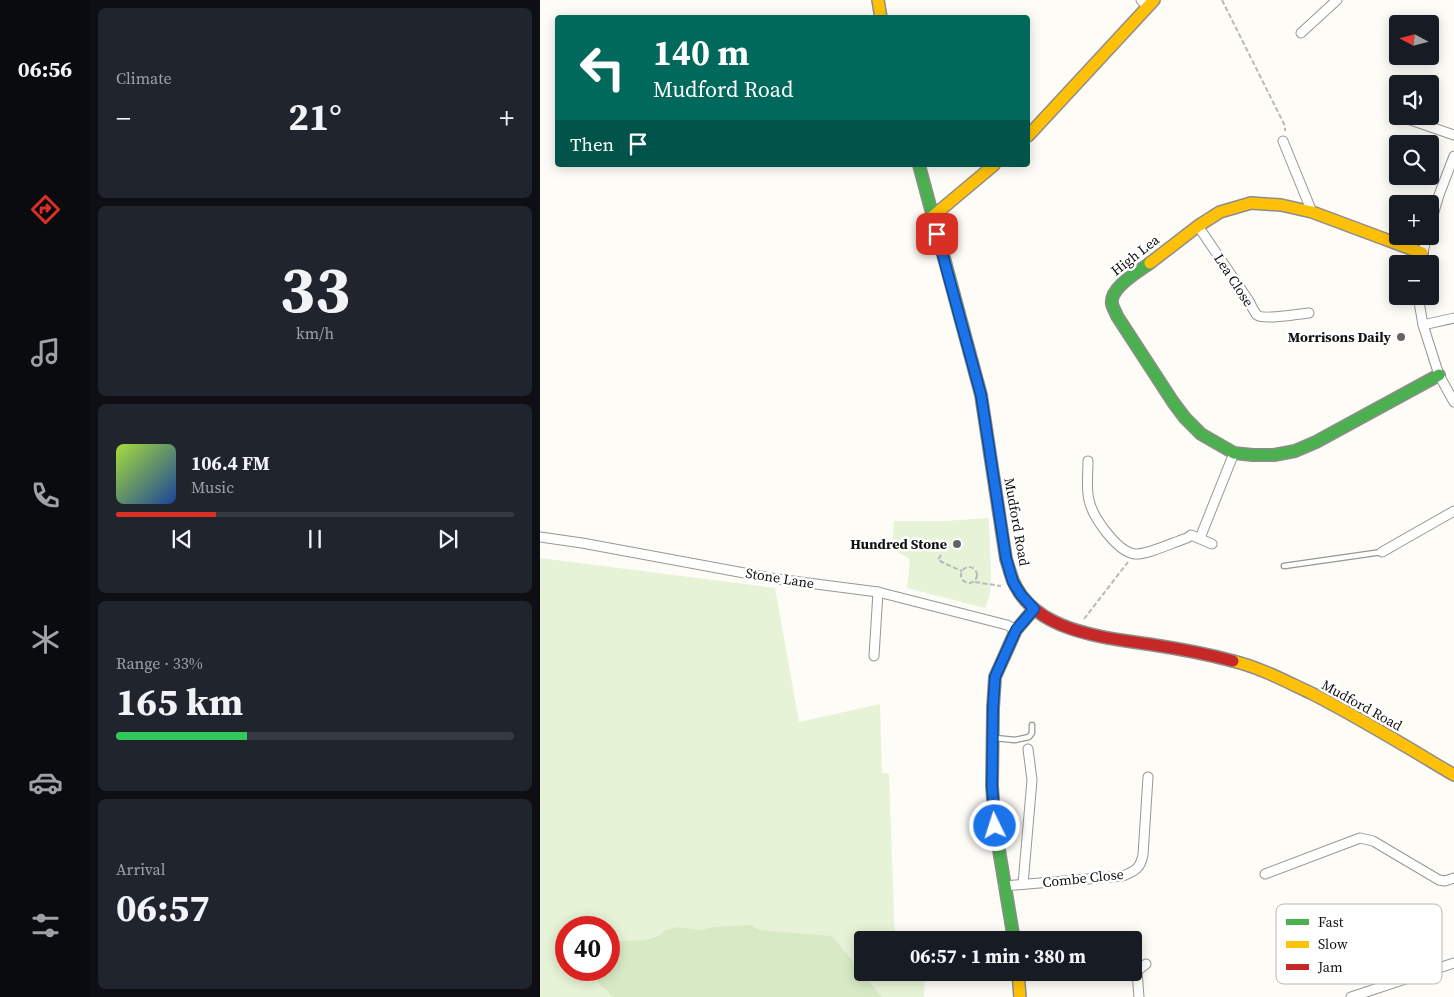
<!DOCTYPE html>
<html lang="en">
<head>
<meta charset="utf-8">
<style>
	:root { --surface:#171b24; --page:#20242c; --text:#f1f3f6; --muted:#9ea1a6; --line:#363941; --accent:#d93025 }
	body { margin:0; font-family:"Source Serif 4",serif; background:var(--page); color:var(--text); height:100vh; display:flex; flex-direction:column; font-size:19px; white-space:nowrap }
	* { box-sizing:border-box; margin:0 }
	p { font-size:16px; color:var(--muted) }
	.icon { flex:none; width:28px; height:28px; fill:none; stroke:currentColor; stroke-width:2; stroke-linecap:round; stroke-linejoin:round }
	.map { position:relative; flex:1; overflow:hidden }
	.details { display:flex; flex-direction:column; gap:8px; padding:8px; background:#0d0f14; width:450px }
	.details>* { flex:none }
	.top-card { position:absolute; left:15px; top:15px; width:475px; height:152px; border-radius:5px; box-shadow:0 2px 12px #0003; background:#00695c; color:#fff; overflow:hidden }
	.needle { width:32px; rotate:277deg }
	.buttons { position:absolute; left:849px; top:15px; display:grid; gap:10px }
	.buttons a { display:grid; place-items:center; width:50px; height:50px; border-radius:5px; background:var(--surface); box-shadow:0 2px 12px #0003; font-size:25px }
	.speed { position:absolute; left:15px; top:916px; display:flex; gap:10px; font-size:25px; font-weight:700; text-align:center }
	.speed>* { display:grid; place-content:center; width:65px; height:65px; border-radius:50%; background:var(--surface); box-shadow:0 2px 12px #0003; line-height:1 }
	.speed .limit { border:8px solid #d22; background:#fff; color:#111 }
	.pin { position:absolute; display:grid; place-items:center; width:42px; height:42px; color:#fff; margin:-21px; border-radius:10px; box-shadow:0 2px 8px #0006 }
	.me { position:absolute; width:55px; margin:-28px; rotate:356deg; stroke-linejoin:round; filter:drop-shadow(0 0 4px #0008) }
	.turn { display:flex; align-items:center; gap:18px; height:105px; padding:0 15px; font-size:22px }
	.turn .icon { width:65px; height:65px; stroke-width:2.5 }
	.turn b { display:block; font-size:35px; line-height:42px }
	.then { display:flex; align-items:center; height:48px; padding:0 15px; background:#0003; gap:10px; font-size:19px }
	.big { font-size:38px; font-weight:700; line-height:1.1 }
	.details .card { flex:1; display:flex; flex-direction:column; justify-content:center; gap:8px; min-width:0; padding:0 18px; border-radius:8px; background:var(--page) }
	.details .dial { align-items:center; gap:0 }
	.dial b { font-size:65px; line-height:1 }
	.song { display:flex; align-items:center; gap:15px }
	.cover { width:60px; height:60px; border-radius:8px; background:linear-gradient(135deg,hsl(80 70% 55%),hsl(220 70% 35%)) }
	.played { height:5px; border-radius:2px; background:linear-gradient(90deg,var(--accent) 25%,var(--line) 25%) }
	.keys { display:flex; justify-content:space-around; direction:ltr }
	.heat { display:flex; justify-content:space-between; align-items:center; font-size:28px; direction:ltr }
	.charge { height:8px; border-radius:4px; background:linear-gradient(90deg,#34c759 33%,var(--line) 0) }
	.trip { position:absolute; left:314px; top:931px; width:288px; height:50px; border-radius:5px; background:var(--surface); box-shadow:0 2px 12px #0003; font-weight:700; line-height:50px; text-align:center }
	main { display:flex; flex:1; min-height:0 }
	.dock { display:flex; flex-direction:column; width:90px; justify-content:space-around; align-items:center; background:#090b0e; color:var(--muted) }
	.dock .icon { width:35px; height:35px }
	.dock .selected { color:var(--accent) }
	.dock b { font-size:22px; color:var(--text) }
	.map>svg:first-child { display:block }
</style>
</head>
<body>
<main>
<nav class="dock">
<b>06:56</b>
<svg class="icon selected" aria-label="directions" viewBox="0 0 24 24"><path d="M12 3l9 9-9 9-9-9zM9 14v-3h6M13 9l2 2-2 2"/></svg>
<svg class="icon" aria-label="music" viewBox="0 0 24 24"><path d="M9 18V5l10-2v13"/><circle cx="6" cy="18" r="3"/><circle cx="16" cy="16" r="3"/></svg>
<svg class="icon" aria-label="phone" viewBox="0 0 24 24"><path d="M5 4h4l2 5-3 2q2 4 5 5l2-3 5 2v4C11 20 4 13 5 4z"/></svg>
<svg class="icon" aria-label="climate" viewBox="0 0 24 24"><path d="M12 3v18M4 7l16 10M4 17L20 7"/></svg>
<svg class="icon" aria-label="car" viewBox="0 0 24 24"><path d="M5 17H2v-5l4-1 3-4h7l3 4 3 1v5h-3M9 17h6M6 11h13"/><circle cx="7" cy="17" r="2"/><circle cx="17" cy="17" r="2"/></svg>
<svg class="icon" aria-label="filters" viewBox="0 0 24 24"><path d="M4 7h16M4 17h16"/><circle cx="9" cy="7" r="2"/><circle cx="15" cy="17" r="2"/></svg>
</nav>
<section class="details">
<div class="card"><p>Climate</p>
<div class="heat"><a>−</a><b class="big">21°</b><a>+</a></div>
</div>
<div class="card dial"><b>33</b><p>km/h</p></div>
<div class="card">
<div class="song"><i class="cover"></i><div><b>106.4 FM</b><p>Music</p></div></div>
<div class="played"></div>
<div class="keys"><svg class="icon" aria-label="previous" viewBox="0 0 24 24"><path d="M18 5L8 12l10 7zM5 5v14"/></svg><svg class="icon" aria-label="pause" viewBox="0 0 24 24"><path d="M8 5v14M16 5v14"/></svg><svg class="icon" aria-label="next" viewBox="0 0 24 24"><path d="M6 5l10 7-10 7zM19 5v14"/></svg></div>
</div>
<div class="card"><p>Range · 33%</p><b class="big">165 km</b><div class="charge"></div></div>
<div class="card"><p>Arrival</p><b class="big">06:57</b></div>
</section>
<div class="map">
<svg width="914" height="997" viewBox="0 0 914 997">
	<rect width="100%" height="100%" fill="#fdfcf7"/>
	<g fill="#e7f3d7" fill-rule="evenodd">
		<polygon points="448,518 450,540 451,578 450,594 445,608 367,588 370,559 352,549 354,521 404,521"/>
		<path d="M0,558L235,588L259,722L340,704L342,773L349,774L355,940H322V972L385,973L384,997H0ZM26,928H69V970H26Z"/>
	</g>
	<path fill="#d8eac5" d="M211,925L219,930L292,936L342,997H73C65,988 55,982 51,970H69V942L105,940L119,936L125,930L137,927L161,930L175,927Z"/>
	<g fill="none" stroke-linecap="round" stroke-linejoin="round">
		<defs>
			<g id="lane">
				<polyline points="744,566 842,552"/>
				<polyline points="455,738 475,740 489,737 492,733 492,725"/>
			</g>
			<g id="street">
				<polyline points="601,0 608,7"/>
				<polyline points="761,33 797,0"/>
				<polyline points="859,116 914,135"/>
				<polyline points="743,141 772,212"/>
				<polyline points="890,225 899,195 914,156"/>
				<path d="M658,226L709,301C711,305 714,312 717,315C723,320 760,314 769,313"/>
				<polyline points="880,264 887,236"/>
				<polyline points="878,296 883,325 899,375 914,402"/>
				<polyline points="883,325 914,318"/>
				<path d="M548,461C548,473 546,489 549,500C552,516 577,552 595,554C607,555 634,542 647,538L651,535L672,544"/>
				<polyline points="0,537 42,543 237,579 338,592 467,625 476,630"/>
				<polyline points="660,538 694,453"/>
				<polyline points="842,552 914,511"/>
				<polyline points="334,656 338,592"/>
				<polyline points="725,874 820,838 833,841 899,880 905,881 914,878"/>
				<polyline points="483,884 492,780 488,749"/>
				<path d="M464,886L583,876C595,871 600,869 603,855L608,777"/>
				<polyline points="592,969 597,971 606,964"/>
				<polyline points="597,971 599,997"/>
				<polyline points="811,997 914,963"/>
			</g>
			<g id="fast">
				<polyline points="379,165 441,395 466,559 470,572"/>
				<path d="M610,263C598,272 569,288 572,304C573,308 576,313 577,316L633,402L645,418L661,434L694,453L713,455H734L755,451L776,442L899,375"/>
				<polyline points="474,940 455,826 452,786 453,708 455,677 476,630 494,609"/>
			</g>
			<g id="slow">
				<polyline points="338,0 341,18"/>
				<polyline points="488,136 614,0"/>
				<polyline points="392,217 454,165"/>
				<polyline points="610,263 658,226 680,212 711,203 741,205 772,212 882,253"/>
				<path d="M693,661C721,668 745,681 771,693C820,718 867,747 914,775"/>
				<polyline points="478,972 480,997"/>
			</g>
			<path id="jam" d="M470,572C487,632 563,637 614,645C641,649 667,654 693,661"/>
		</defs>
		<use href="#lane" stroke="#979795" stroke-width="7"/>
		<use href="#street" stroke="#979795" stroke-width="11"/>
		<use href="#fast" stroke="#8e8d8b" stroke-width="14"/>
		<use href="#slow" stroke="#8e8d8b" stroke-width="14"/>
		<use href="#jam" stroke="#8e8d8b" stroke-width="14"/>
		<g stroke="#b9b9b8" stroke-width="2" stroke-dasharray="5 2.5" stroke-linecap="butt">
			<polyline points="682,0 745,126 745,131"/>
			<polyline points="401,555 398,560 408,565 422,571"/>
			<circle cx="429" cy="575" r="8"/>
			<polyline points="435,582 461,586"/>
			<polyline points="544,619 588,562"/>
		</g>
		<use href="#lane" stroke="#fffffe" stroke-width="4.5"/>
		<use href="#street" stroke="#fffffe" stroke-width="9"/>
		<use href="#fast" stroke="#4caf50" stroke-width="11"/>
		<use href="#slow" stroke="#ffc107" stroke-width="11"/>
		<use href="#jam" stroke="#c62828" stroke-width="11"/>
	</g>
	<g fill="none" stroke-linecap="round" stroke-linejoin="round">
		<defs>
			<polyline id="route" points="397,234 441,395 466,558 473,582 481,595 494,609 476,630 455,677 453,708 452,786 455,826"/>
		</defs>
		<use href="#route" stroke="#114b97" stroke-width="12"/>
		<use href="#route" stroke="#1a73e8" stroke-width="9"/>
	</g>
	<g fill="#646362" stroke="#fff" stroke-width="2">
		<circle cx="861" cy="337" r="5"/>
		<circle cx="417" cy="544" r="5"/>
	</g>
	<g text-anchor="middle" stroke-width="5" stroke-linejoin="round" paint-order="stroke">
		<g font-size="14" fill="#111" stroke="#fff">
			<text transform="translate(595 255) rotate(-38)" y="5">High Lea</text>
			<text transform="translate(694 280) rotate(57)" y="5">Lea Close</text>
			<text transform="translate(477 522) rotate(80)" y="5">Mudford Road</text>
			<text transform="translate(240 578) rotate(9)" y="5">Stone Lane</text>
			<text transform="translate(822 705) rotate(29)" y="5">Mudford Road</text>
			<text transform="translate(543 878) rotate(-6)" y="5">Combe Close</text>
		</g>
		<g font-size="14" font-weight="bold" fill="#111" stroke="#fff" text-anchor="end">
			<text x="851" y="342">Morrisons Daily</text>
			<text x="407" y="549">Hundred Stone</text>
		</g>
	</g>
	<rect x="736" y="904" width="166" height="80" rx="8" fill="#fff" stroke="#b8b8b8" stroke-width="1"/>
	<rect x="746" y="919" width="23" height="6" fill="#4caf50"/>
	<rect x="746" y="941" width="23" height="7" fill="#ffc107"/>
	<rect x="746" y="964" width="23" height="6" fill="#c62828"/>
	<g font-size="14" fill="#111">
		<text x="778" y="927">Fast</text>
		<text x="778" y="949">Slow</text>
		<text x="778" y="972">Jam</text>
	</g>
</svg>
<div class="buttons">
<a><svg class="needle" viewBox="-14 -14 28 28"><path d="M0-13l5 13h-10z" fill="#e53935"/><path d="M0 13l5-13h-10z" fill="#9ea1a6"/></svg></a>
<a><svg class="icon" aria-label="sound" viewBox="0 0 24 24"><path d="M4 9h4l5-4v14l-5-4H4zM17 9q2 3 0 6"/></svg></a>
<a><svg class="icon" aria-label="search" viewBox="0 0 24 24"><circle cx="10" cy="10" r="6"/><path d="M15 15l6 6"/></svg></a>
<a>+</a>
<a>−</a>
</div>
<div class="speed"><div class="limit">40</div></div>
<div class="pin" style="left:397px;top:234px;background:#d93025"><svg class="icon" aria-label="arrive" viewBox="0 0 24 24"><path d="M6 21V4h12l-3 4 3 4H6"/></svg></div>
<svg class="me" style="left:455px;top:826px" viewBox="-20 -20 40 40"><circle r="17" fill="#1a73e8" stroke="#fff" stroke-width="3"/><path d="M0-11L8 9 0 5-8 9z" fill="#fff"/></svg>
<div class="trip">06:57 · 1 min · 380 m</div>
<div class="top-card">
<div class="turn"><svg class="icon" aria-label="left" viewBox="0 0 24 24"><path d="M17 20v-9H6M10 6l-5 5 5 5"/></svg><div><b>140 m</b>Mudford Road</div></div>
<div class="then">Then<svg class="icon" aria-label="arrive" viewBox="0 0 24 24"><path d="M6 21V4h12l-3 4 3 4H6"/></svg></div>
</div>
</div>
</main>
</body>
</html>
